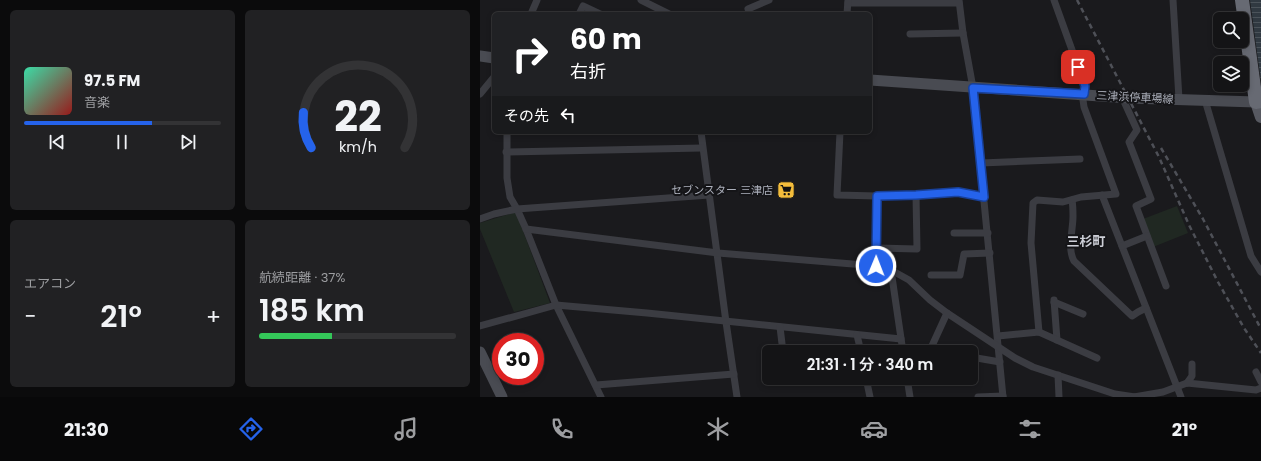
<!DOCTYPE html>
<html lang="ja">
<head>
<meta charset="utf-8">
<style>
	:root { --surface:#141416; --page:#212123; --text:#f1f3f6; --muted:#9d9ea1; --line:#333335; --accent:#2563eb }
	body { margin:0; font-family:Poppins,"Noto Sans JP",sans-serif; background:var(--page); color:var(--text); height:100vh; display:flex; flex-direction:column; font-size:15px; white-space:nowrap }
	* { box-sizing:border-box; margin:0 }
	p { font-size:13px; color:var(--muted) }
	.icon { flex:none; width:22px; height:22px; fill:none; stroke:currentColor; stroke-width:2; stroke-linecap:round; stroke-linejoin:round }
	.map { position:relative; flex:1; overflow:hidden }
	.details { display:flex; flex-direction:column; gap:10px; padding:10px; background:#0b0b0c; width:480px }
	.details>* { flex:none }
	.banner { position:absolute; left:12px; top:12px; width:380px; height:122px; border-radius:6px; box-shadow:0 2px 6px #0003,0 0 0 1px var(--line); background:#202124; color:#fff; overflow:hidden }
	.controls { position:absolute; left:733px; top:12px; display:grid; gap:8px }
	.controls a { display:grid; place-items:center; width:36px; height:36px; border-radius:6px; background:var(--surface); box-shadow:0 2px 6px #0003,0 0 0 1px var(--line); font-size:20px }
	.speed { position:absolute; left:12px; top:333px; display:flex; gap:8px; font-size:20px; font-weight:700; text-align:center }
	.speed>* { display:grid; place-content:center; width:52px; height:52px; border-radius:50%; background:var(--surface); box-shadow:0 2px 6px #0003,0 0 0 1px var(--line); line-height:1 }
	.speed .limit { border:6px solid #d22; background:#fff; color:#111 }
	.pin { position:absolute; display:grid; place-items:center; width:34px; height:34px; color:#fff; margin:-17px; border-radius:8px; box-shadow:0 2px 6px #0006 }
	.me { position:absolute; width:44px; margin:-22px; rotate:1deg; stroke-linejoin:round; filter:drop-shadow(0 0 3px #0008) }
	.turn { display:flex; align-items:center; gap:14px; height:84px; padding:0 12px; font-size:18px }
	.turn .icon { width:52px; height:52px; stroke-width:2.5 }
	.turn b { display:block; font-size:28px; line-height:34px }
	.then { display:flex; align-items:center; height:38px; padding:0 12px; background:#0003; gap:8px; font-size:15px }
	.big { font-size:30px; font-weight:600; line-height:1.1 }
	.details .widget { flex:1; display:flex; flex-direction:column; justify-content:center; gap:6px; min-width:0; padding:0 14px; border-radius:6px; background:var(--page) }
	.details .dial { align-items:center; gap:0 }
	.dial svg { height:104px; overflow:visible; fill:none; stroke:var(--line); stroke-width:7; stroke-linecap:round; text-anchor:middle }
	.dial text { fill:var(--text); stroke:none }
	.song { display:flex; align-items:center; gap:12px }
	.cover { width:48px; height:48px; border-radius:6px; background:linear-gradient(135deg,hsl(160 70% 55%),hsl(0 70% 35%)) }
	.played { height:4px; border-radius:2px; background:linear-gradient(90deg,var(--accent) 65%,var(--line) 65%) }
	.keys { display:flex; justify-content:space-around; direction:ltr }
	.heat { display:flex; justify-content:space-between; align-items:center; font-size:22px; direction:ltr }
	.charge { height:6px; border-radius:3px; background:linear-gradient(90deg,#34c759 37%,var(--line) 0) }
	.details .tiles { flex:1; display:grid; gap:10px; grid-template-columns:repeat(2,1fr) }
	.trip { position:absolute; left:282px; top:345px; width:216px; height:40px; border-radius:6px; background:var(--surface); box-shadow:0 2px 6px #0003,0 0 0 1px var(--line); font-weight:600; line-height:40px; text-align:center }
	.tabs { display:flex; height:64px; justify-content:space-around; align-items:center; background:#080809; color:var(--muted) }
	.tabs .icon { width:28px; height:28px }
	.tabs .on { color:var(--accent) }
	.tabs b { font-size:18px; color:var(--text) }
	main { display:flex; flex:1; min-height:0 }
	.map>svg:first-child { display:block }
</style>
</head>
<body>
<main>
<section class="details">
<div class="tiles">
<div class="widget">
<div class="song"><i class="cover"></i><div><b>97.5 FM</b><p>音楽</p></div></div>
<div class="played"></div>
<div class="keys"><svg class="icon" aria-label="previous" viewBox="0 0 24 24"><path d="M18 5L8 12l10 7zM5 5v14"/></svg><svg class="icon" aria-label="pause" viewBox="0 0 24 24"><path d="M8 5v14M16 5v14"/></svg><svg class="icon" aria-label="next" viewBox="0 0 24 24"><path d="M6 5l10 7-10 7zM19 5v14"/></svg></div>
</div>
<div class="widget dial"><svg viewBox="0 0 100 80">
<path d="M14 69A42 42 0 1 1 86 69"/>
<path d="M14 69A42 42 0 0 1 8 42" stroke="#2563eb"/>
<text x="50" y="56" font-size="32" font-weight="700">22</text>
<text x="50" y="72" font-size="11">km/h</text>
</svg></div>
<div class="widget"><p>エアコン</p>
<div class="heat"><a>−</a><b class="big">21°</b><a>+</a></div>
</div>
<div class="widget"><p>航続距離 · 37%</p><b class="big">185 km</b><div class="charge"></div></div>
</div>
</section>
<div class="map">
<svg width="781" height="397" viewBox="0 0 781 397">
	<defs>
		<pattern id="water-rules" width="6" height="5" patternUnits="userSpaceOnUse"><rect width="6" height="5" fill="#303941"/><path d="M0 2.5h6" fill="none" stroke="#4b535a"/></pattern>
	</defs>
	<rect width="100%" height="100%" fill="#1a1a1d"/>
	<g fill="#202822">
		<polygon points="697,206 708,233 673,247 663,219"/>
		<polygon points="36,212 70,303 34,312 0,229 0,223"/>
	</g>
	<polygon fill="url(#water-rules)" points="770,0 781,0 781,82"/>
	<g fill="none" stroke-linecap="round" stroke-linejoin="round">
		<g stroke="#3b3c42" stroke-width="7">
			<polyline points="161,0 189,14"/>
			<polyline points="479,0 483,33 493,88 523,397"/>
			<polyline points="693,0 699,99"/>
			<polyline points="368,3 479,3"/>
			<polyline points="268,9 289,0"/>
			<polyline points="100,12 103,6 120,14"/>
			<polyline points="51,14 57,0"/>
			<polyline points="367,14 368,0"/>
			<polyline points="430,34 483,33"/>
			<polyline points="0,94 14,77"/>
			<polyline points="642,97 657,130 649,142 671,199 656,206 686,286"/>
			<polyline points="725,100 771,256 781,272"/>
			<polyline points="27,132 27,178 30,197 37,209 46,229 76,305 121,397"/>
			<polyline points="221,132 246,322 257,397"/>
			<polyline points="360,132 357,195 397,196 397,266"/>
			<polyline points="26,152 222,148"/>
			<polyline points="501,163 600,159"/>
			<polyline points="622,195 701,397"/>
			<polyline points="397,196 436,195 478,192 504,197"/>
			<path d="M592,200C593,206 593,211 593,216C593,231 587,248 594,261L652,316L658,312L666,308"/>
			<polyline points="0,219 14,214 37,209 229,195"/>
			<polyline points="46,229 238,253 397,266 411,270 423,352"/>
			<polyline points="474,233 508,233"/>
			<polyline points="642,246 667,236"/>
			<polyline points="397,248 437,249 436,195"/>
			<polyline points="411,270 429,280 450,300 467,313 535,358 553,367 635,394 655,397"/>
			<polyline points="451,275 480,275 484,254 510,253"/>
			<polyline points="574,300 577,340"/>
			<polyline points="574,302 603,314"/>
			<polyline points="0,326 76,305 167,313 421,339"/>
			<polyline points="300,327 303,352"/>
			<polyline points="559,332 551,243 553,203 557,200 583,202 601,197 636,194 604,107 603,100 605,86 574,0"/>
			<polyline points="377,335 381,352"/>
			<polyline points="518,336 559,332 617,358"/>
			<polyline points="451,348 467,313"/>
			<polyline points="491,357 520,362"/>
			<polyline points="776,372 781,382"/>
			<polyline points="578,375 579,397"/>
			<polyline points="386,378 390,397"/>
			<polyline points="427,378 430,397"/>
			<polyline points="707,383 712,376 712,364"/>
			<polyline points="116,385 254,374"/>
			<polyline points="498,397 523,396"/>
			<polyline points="654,397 683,392 707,383 776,390 781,388"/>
		</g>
		<g stroke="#494b52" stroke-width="11">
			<polyline points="0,56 14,58"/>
			<polyline points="390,80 649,98 776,102"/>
			<polyline points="0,352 22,397"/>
		</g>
		<polyline stroke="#575961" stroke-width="12" points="776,102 781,117"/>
		<polyline stroke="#676a73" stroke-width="14" points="762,0 776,102 781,101"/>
		<g stroke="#4e5057" stroke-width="2.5" stroke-dasharray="5 4" stroke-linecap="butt">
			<polyline points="597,0 679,157 709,225 738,282 764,328 781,353"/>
			<polyline points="681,148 723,219 781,329"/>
		</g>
	</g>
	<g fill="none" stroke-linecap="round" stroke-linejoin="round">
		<defs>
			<polyline id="route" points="396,266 397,196 436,195 478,192 504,197 493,88 604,94 605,86 598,67"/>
		</defs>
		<use href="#route" stroke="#184099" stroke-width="10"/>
		<use href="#route" stroke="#2563eb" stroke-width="7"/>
	</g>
	<defs>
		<symbol id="supermarket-square" viewBox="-11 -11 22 22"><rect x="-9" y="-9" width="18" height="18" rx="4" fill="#f4bd3b" stroke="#151518"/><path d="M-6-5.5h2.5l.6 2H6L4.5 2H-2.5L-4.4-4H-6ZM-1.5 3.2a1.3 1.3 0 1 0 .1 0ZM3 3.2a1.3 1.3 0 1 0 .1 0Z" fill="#111"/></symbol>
	</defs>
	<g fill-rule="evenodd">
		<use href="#supermarket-square" x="296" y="180" width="20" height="20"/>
	</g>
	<g text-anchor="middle" stroke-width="4" stroke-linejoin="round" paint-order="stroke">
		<g font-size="11" fill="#adb1bc" stroke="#151518">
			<text transform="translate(655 97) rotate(3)" y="4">三津浜停車場線</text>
		</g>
		<g font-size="11" fill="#adb1bc" stroke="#151518" text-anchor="end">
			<text x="293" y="194">セブンスター 三津店</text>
		</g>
		<g font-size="13" font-weight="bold" fill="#ced0d8" stroke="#151518">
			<text x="606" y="246">三杉町</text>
		</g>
	</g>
</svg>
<div class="controls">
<a><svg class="icon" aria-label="search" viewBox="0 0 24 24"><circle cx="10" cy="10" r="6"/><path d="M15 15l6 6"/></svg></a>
<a><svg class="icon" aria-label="layers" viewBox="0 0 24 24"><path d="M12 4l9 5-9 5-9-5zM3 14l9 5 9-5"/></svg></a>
</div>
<div class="speed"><div class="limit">30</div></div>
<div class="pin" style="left:598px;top:67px;background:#d93025"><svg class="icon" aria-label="arrive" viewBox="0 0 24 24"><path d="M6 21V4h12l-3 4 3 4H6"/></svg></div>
<svg class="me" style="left:396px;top:266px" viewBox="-20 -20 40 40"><circle r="17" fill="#2563eb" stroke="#fff" stroke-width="3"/><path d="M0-11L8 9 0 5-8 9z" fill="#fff"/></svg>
<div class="trip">21:31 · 1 分 · 340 m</div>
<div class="banner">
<div class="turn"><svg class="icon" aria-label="right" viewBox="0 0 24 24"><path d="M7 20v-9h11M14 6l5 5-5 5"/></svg><div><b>60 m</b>右折</div></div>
<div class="then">その先<svg class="icon" aria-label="left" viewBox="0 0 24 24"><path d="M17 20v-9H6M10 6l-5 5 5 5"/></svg></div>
</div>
</div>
</main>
<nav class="tabs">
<b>21:30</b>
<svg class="icon on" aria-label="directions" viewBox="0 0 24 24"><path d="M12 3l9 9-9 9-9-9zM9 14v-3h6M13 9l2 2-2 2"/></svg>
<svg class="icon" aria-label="music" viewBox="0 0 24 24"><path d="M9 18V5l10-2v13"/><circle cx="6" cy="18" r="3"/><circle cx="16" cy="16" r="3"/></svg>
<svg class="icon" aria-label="phone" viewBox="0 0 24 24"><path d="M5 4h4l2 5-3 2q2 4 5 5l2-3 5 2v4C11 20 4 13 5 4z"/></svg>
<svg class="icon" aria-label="climate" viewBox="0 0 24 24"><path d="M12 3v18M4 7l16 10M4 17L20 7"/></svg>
<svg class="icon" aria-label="car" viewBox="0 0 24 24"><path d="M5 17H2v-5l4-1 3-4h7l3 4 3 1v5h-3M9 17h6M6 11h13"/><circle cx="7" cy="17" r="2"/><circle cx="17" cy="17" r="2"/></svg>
<svg class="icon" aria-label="filters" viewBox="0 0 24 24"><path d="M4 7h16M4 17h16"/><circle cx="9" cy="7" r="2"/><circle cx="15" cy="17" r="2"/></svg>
<b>21°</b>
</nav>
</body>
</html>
